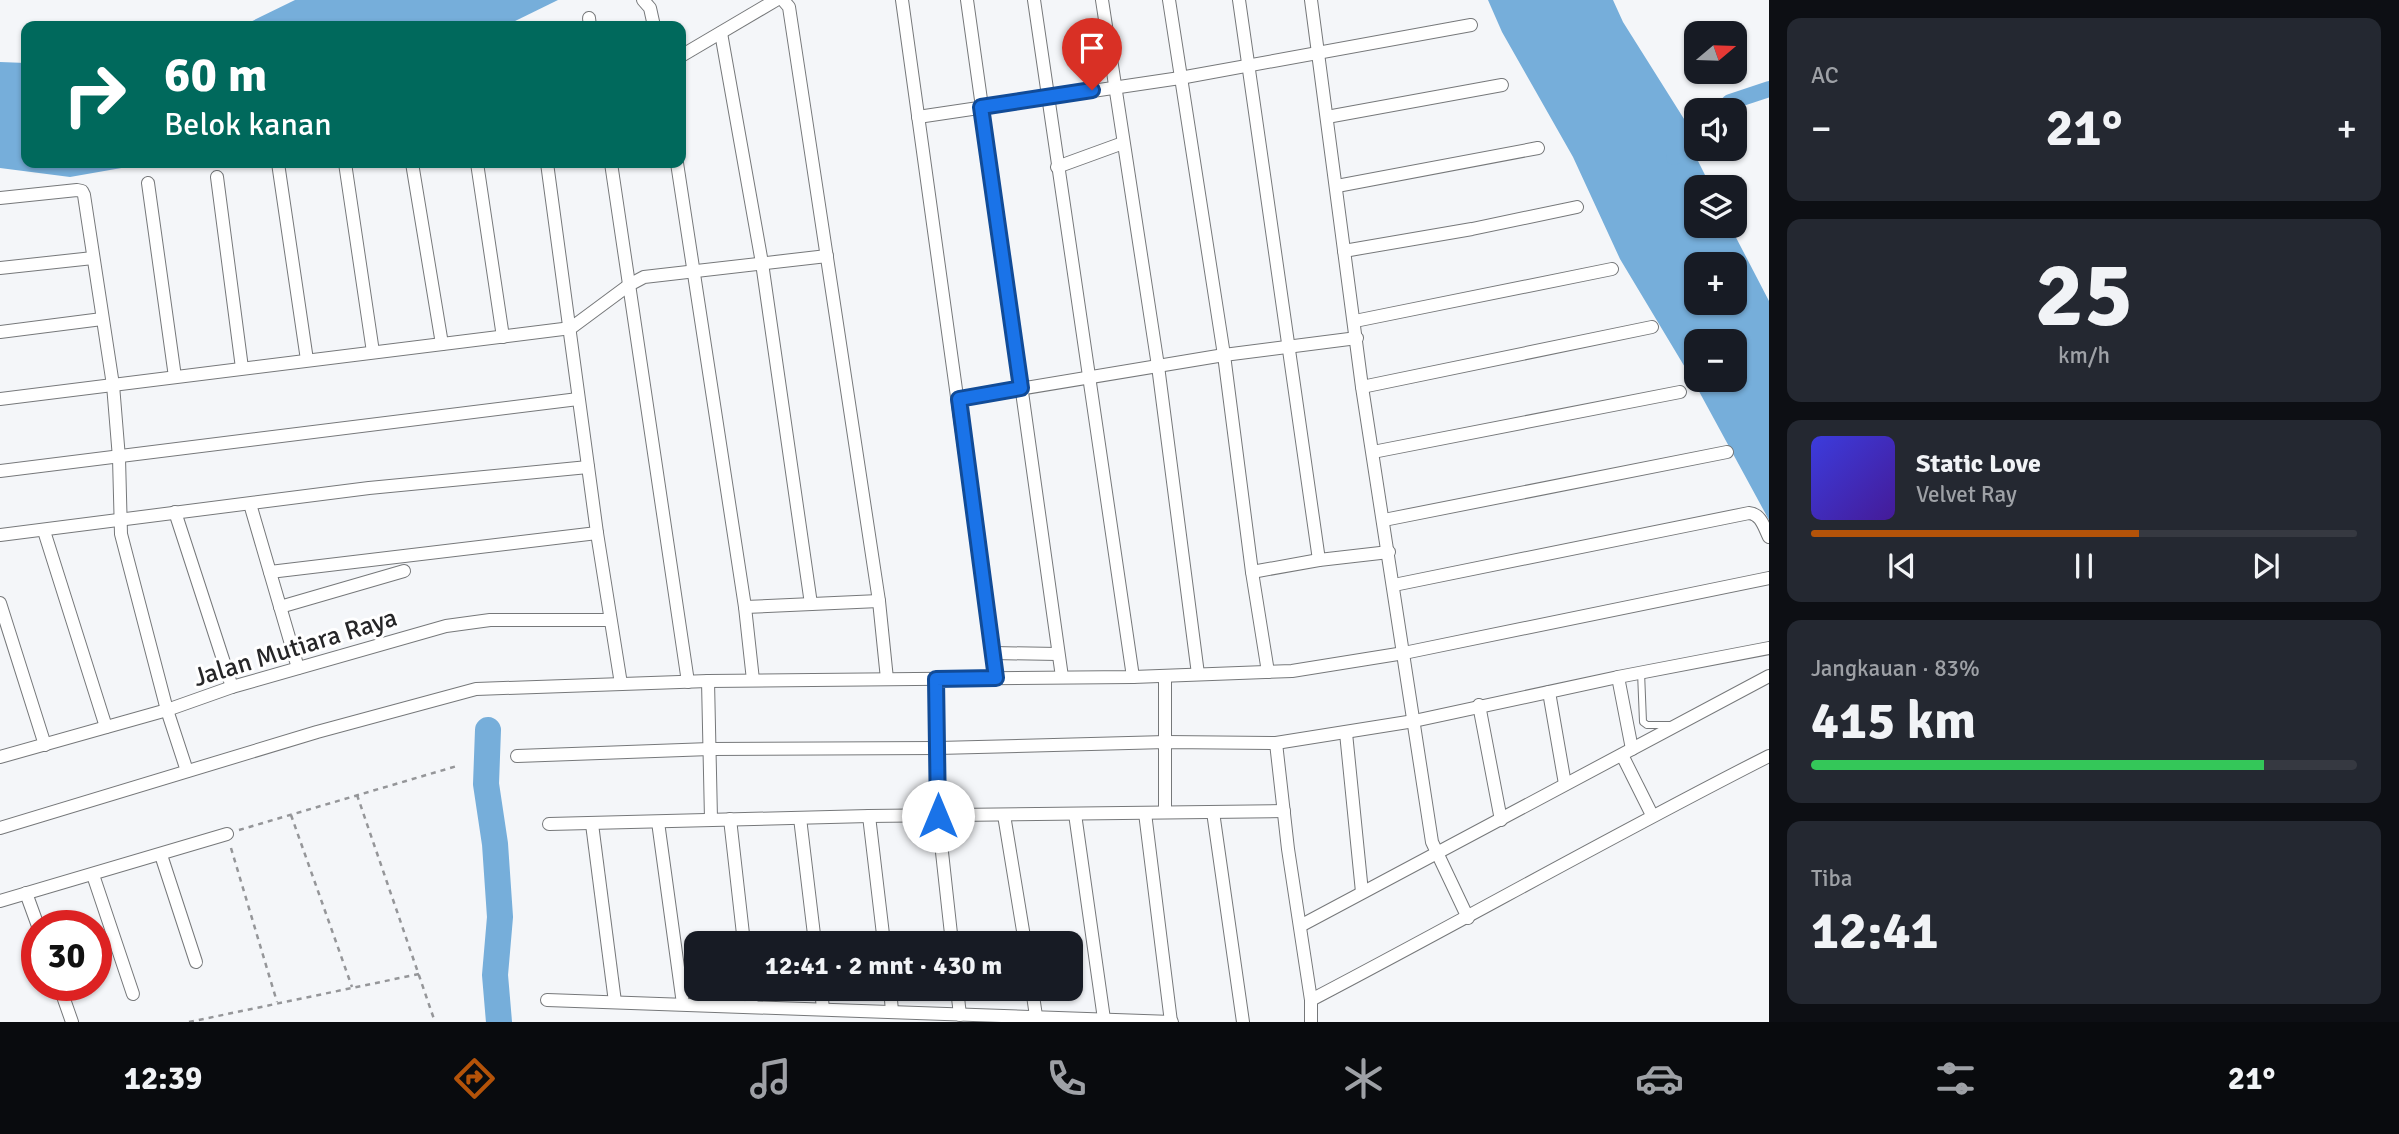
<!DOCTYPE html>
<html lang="id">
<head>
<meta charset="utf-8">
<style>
	:root { --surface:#171b24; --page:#242831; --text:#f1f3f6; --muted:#9ea1a6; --line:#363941; --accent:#b45309 }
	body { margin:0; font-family:Signika,sans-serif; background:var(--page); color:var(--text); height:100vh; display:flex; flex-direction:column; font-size:26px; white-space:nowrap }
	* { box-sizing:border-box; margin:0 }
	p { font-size:23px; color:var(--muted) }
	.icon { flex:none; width:38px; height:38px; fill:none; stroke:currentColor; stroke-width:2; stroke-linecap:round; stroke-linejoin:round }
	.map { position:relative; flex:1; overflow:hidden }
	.sheet { display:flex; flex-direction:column; gap:18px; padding:18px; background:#0d0f14; width:630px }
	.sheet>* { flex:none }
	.hud { position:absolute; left:21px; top:21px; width:665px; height:147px; border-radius:14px; box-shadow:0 2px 5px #0004; background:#00695c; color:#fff; overflow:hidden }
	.needle { width:46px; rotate:71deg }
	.fabs { position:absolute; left:1684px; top:21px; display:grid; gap:14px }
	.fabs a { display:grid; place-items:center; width:63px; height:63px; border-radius:14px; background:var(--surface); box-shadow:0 2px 5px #0004; font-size:35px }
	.speed { position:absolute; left:21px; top:910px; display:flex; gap:14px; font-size:35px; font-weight:700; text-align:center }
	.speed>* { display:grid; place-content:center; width:91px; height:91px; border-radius:50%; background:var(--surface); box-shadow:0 2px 5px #0004; line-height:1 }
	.speed .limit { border:10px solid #d22; background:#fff; color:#111 }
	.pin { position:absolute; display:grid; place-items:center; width:60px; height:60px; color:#fff; margin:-72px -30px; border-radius:50% 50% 50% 0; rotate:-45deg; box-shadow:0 0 7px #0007 }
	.pin .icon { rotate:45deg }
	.me { position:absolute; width:77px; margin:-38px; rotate:0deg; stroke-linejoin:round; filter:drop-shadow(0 0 5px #0008) }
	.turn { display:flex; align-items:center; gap:24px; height:147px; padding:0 28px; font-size:32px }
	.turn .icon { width:91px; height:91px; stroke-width:2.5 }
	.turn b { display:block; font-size:49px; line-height:60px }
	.big { font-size:52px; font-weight:800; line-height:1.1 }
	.sheet .card { flex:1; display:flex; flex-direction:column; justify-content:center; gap:10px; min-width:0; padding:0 24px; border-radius:14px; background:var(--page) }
	.sheet .dial { align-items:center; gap:0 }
	.dial b { font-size:91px; line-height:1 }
	.song { display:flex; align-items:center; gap:21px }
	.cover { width:84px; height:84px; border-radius:10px; background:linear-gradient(135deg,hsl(240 70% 55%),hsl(260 70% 35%)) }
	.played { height:7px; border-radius:4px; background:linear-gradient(90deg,var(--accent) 60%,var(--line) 60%) }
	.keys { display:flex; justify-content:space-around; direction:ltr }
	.heat { display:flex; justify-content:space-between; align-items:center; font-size:38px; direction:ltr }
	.charge { height:10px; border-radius:5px; background:linear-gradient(90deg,#34c759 83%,var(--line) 0) }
	.trip { position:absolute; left:684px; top:931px; width:399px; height:70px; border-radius:14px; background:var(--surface); box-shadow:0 2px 5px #0004; font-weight:800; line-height:70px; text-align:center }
	.menu { display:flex; height:112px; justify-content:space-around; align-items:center; background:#090b0e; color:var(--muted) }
	.menu .icon { width:49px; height:49px }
	.menu .active { color:var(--accent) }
	.menu b { font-size:32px; color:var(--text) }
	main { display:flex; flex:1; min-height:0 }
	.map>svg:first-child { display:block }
</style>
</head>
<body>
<main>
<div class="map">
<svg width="1769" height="1022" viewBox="0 0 1769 1022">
	<rect width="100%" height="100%" fill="#f4f6f9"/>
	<g fill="#76aeda" fill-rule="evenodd">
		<polygon points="295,0 558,0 505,26 242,26"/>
		<path d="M1488,0H1613L1623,22L1696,138L1686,137L1711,187H1696V226H1730L1769,301V520L1695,384L1620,259L1573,157L1502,32ZM1696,264H1734V303H1696ZM1696,341H1734V380H1696Z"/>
		<polygon points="0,62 26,63 26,163 150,163 70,177 0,168"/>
	</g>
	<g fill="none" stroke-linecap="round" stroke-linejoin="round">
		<g stroke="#76aeda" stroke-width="16">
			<polyline points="1722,110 1730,102 1769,89"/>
			<polyline points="1674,157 1696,138"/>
		</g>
		<polyline stroke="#76aeda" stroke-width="26" points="488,730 486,784 495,844 500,917 495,975 499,1022"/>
		<defs>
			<polyline id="lane" points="1641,672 1643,722 1647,725 1671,725"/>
			<g id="street">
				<polyline points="643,0 650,8 654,26"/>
				<polyline points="783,0 789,7 879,601 887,679"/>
				<polyline points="902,0 996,678"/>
				<polyline points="967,0 1062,677"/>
				<polyline points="1034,0 1133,677"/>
				<polyline points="1102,0 1158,366 1198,674"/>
				<polyline points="1169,0 1224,355 1252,572 1268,672"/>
				<polyline points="1239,0 1319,560"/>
				<polyline points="1311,0 1362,387 1432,842 1468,918"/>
				<polyline points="589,18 590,26"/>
				<polyline points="721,33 762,263 811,604"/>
				<polyline points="681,56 776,0"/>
				<polyline points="918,117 1180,78 1471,25"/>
				<polyline points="1327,117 1502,85"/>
				<polyline points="278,163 307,360"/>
				<polyline points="345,163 373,352"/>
				<polyline points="412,163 442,344"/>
				<polyline points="477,163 503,337"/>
				<polyline points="547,163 597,533 621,684"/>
				<polyline points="611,163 688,682"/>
				<polyline points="677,163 745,607 753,680"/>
				<polyline points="1057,167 1123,143"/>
				<polyline points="217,177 242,368"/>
				<polyline points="148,183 175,377"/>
				<polyline points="1337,186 1538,148"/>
				<polyline points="0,198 77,190 82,191 84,195 113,385 119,458 121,534 167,710 187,771"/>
				<polyline points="1344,251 1472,229 1577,207"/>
				<polyline points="0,268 93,258"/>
				<polyline points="1355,321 1612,269"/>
				<polyline points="0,332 102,319"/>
				<polyline points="1362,387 1652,327"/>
				<polyline points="0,399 571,328 629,285 644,277 827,256"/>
				<polyline points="959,399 1224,355 1357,338"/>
				<polyline points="1373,452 1680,392"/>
				<polyline points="0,471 578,399"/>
				<polyline points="250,504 298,668"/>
				<polyline points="175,512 232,687"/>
				<polyline points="1384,520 1727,452"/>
				<polyline points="44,531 106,727"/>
				<polyline points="0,535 369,488 588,467"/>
				<polyline points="270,572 597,533"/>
				<polyline points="1252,572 1319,560 1389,552"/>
				<path d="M1394,585L1749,513C1761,514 1764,527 1769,537"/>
				<polyline points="0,603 45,745"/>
				<polyline points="280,607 404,571"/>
				<polyline points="745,607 879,601"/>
				<polyline points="993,653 1058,654"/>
				<polyline points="1618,677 1632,749"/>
				<polyline points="936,679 938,816 952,943"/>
				<polyline points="708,681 711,819"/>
				<polyline points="1549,692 1565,784"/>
				<polyline points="1479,705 1501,820"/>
				<polyline points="1346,733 1362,892"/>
				<polyline points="1276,743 1288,849 1311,1000 1311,1022"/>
				<polyline points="1622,755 1652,815"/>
				<polyline points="517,756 710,749 938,748 1166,742 1276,743 1414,721 1618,677 1769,648"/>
				<polyline points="0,757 167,710 232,687 446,626 490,620 610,620"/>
				<polyline points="1165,812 1165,676"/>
				<polyline points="1213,812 1243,1022"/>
				<polyline points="1145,813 1171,1022"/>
				<polyline points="1075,814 1104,1019"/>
				<polyline points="1004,815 1025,943"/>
				<polyline points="869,816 884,943"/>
				<polyline points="800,818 815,943"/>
				<polyline points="730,819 744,943"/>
				<polyline points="658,822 683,1004"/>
				<polyline points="549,824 869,816 1284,811"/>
				<polyline points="592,824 615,1002"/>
				<polyline points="0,828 317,732 476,689 708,681 1133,677 1292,671 1404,653 1769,578"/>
				<polyline points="161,855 196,962"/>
				<polyline points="93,875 133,994"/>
				<polyline points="26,893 38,926"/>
				<polyline points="0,901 227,834"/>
				<polyline points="1300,926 1769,676"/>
				<polyline points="59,985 72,1022"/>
				<polyline points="750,989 752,1006"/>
				<polyline points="821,989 823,1009"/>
				<polyline points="890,989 892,1011"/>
				<polyline points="957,989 960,1015"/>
				<polyline points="1032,989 1036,1016"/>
				<polyline points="547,1000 1172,1022"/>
				<path d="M1311,1000C1464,920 1615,834 1769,756"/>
			</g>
		</defs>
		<use href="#lane" stroke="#76787a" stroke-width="8"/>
		<use href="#street" stroke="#76787a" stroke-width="14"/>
		<g stroke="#959699" stroke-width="2.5" stroke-dasharray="5 5" stroke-linecap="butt">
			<polyline points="357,795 435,1022"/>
			<polyline points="291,815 352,987"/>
			<polyline points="239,830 457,766"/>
			<polyline points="231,848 277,1002"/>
			<polyline points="189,1022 419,974"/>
		</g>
		<use href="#lane" stroke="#fff" stroke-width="6"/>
		<use href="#street" stroke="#fff" stroke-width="12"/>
	</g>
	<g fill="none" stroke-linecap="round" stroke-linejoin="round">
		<defs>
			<polyline id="route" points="938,816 936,679 996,678 959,399 1021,388 981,107 1092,90"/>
		</defs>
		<use href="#route" stroke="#114b97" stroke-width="18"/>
		<use href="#route" stroke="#1a73e8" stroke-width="12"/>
	</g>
	<g text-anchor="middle" stroke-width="6" stroke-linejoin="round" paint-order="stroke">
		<g font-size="26" fill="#262628" stroke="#fff">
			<text transform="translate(295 647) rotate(-17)" y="9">Jalan Mutiara Raya</text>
		</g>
	</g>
</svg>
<div class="fabs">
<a><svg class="needle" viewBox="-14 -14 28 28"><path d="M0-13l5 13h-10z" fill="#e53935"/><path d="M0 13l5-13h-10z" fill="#9ea1a6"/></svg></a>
<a><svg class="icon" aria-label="sound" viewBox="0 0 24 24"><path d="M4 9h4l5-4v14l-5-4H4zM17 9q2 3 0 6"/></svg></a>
<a><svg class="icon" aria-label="layers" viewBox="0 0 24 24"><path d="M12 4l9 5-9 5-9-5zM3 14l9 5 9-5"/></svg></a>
<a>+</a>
<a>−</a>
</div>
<div class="speed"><div class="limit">30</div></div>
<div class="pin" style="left:1092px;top:90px;background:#d93025"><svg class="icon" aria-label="arrive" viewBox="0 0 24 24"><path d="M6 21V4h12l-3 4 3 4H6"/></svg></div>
<svg class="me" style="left:938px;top:816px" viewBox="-20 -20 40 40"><circle r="19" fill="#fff"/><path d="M0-13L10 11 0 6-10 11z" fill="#1a73e8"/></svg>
<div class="trip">12:41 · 2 mnt · 430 m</div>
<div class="hud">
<div class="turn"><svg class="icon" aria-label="right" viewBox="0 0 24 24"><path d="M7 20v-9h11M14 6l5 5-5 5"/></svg><div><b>60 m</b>Belok kanan</div></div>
</div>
</div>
<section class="sheet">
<div class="card"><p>AC</p>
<div class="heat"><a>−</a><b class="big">21°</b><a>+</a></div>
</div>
<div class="card dial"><b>25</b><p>km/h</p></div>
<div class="card">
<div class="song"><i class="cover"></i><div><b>Static Love</b><p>Velvet Ray</p></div></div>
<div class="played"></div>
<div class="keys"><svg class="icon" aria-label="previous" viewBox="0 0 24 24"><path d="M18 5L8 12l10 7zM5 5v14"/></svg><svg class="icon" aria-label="pause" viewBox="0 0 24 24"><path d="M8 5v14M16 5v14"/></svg><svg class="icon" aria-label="next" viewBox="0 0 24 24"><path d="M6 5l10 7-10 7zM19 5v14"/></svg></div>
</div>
<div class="card"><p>Jangkauan · 83%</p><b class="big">415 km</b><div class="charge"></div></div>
<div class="card"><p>Tiba</p><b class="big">12:41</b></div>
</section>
</main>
<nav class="menu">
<b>12:39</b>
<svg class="icon active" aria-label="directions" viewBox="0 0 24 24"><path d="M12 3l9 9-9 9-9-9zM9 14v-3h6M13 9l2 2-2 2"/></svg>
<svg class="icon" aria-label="music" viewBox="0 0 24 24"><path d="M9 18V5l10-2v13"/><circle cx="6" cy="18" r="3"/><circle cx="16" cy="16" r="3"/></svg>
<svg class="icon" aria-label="phone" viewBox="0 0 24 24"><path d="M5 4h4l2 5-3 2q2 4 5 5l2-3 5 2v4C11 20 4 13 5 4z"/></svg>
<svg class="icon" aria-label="climate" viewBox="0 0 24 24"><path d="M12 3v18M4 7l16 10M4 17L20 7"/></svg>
<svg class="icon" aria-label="car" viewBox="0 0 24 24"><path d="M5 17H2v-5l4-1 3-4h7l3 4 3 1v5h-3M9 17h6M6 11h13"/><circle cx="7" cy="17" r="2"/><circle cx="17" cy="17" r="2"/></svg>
<svg class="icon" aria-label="filters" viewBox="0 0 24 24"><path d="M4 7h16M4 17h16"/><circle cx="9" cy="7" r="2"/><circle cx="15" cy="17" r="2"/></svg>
<b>21°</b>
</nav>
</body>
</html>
